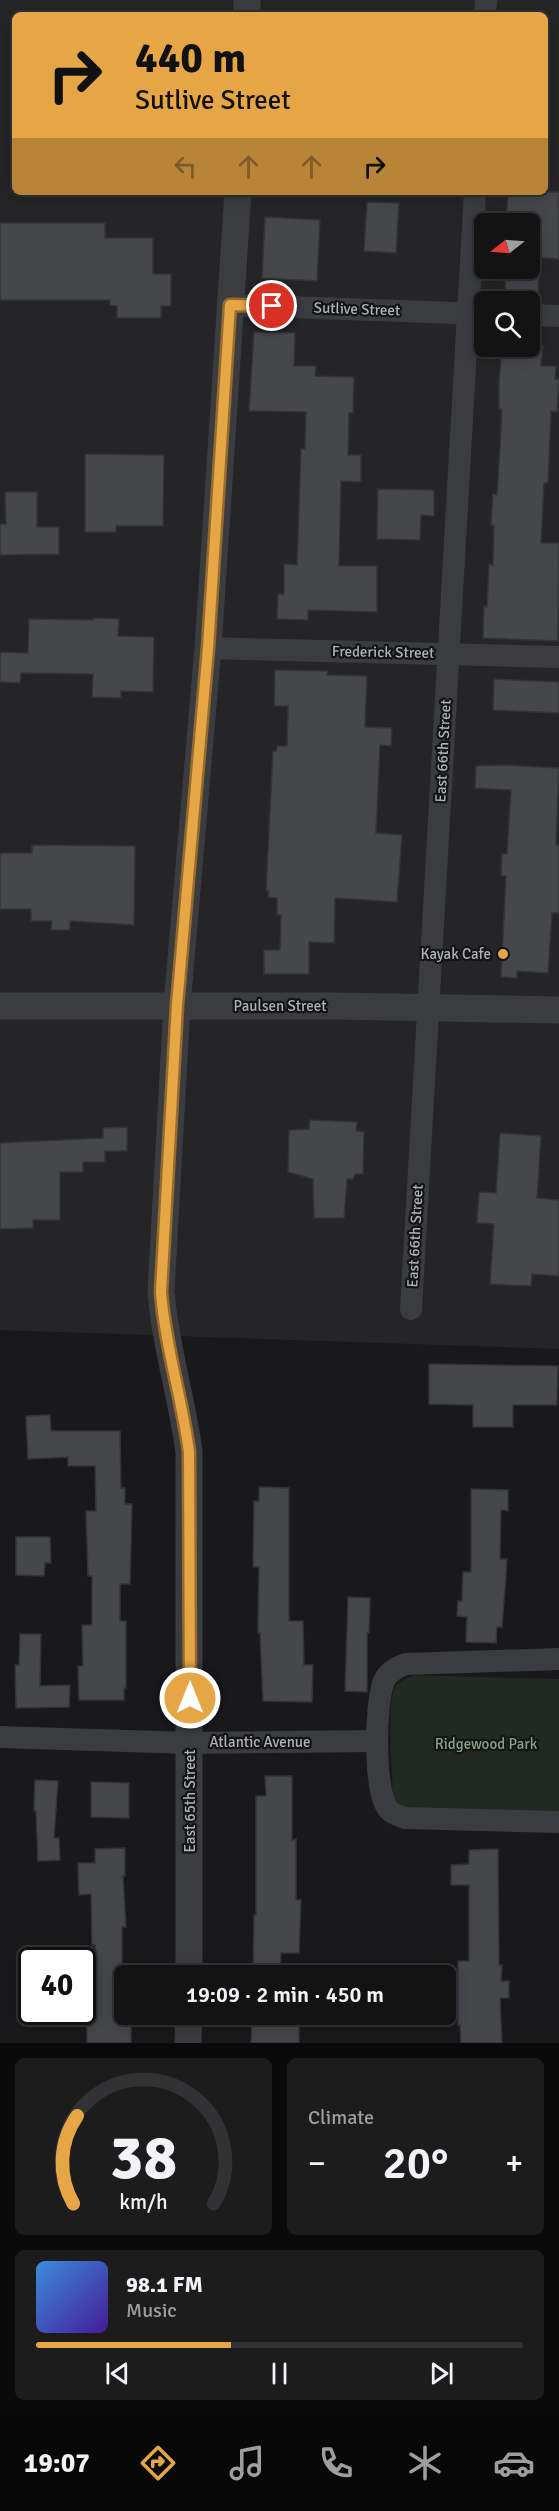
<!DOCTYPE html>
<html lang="en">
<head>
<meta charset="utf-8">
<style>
	:root { --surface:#131314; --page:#1c1c1d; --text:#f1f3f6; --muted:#9d9ea0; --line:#323234; --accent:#e7a645 }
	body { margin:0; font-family:Signika,sans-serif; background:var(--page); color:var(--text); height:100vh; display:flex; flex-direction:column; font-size:22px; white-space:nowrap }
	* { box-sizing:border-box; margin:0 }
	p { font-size:20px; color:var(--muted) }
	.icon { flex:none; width:33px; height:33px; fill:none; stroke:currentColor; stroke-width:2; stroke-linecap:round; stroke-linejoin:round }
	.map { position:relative; height:2043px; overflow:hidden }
	.drawer { display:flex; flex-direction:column; gap:15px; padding:15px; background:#0a0a0b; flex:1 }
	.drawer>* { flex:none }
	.hud { position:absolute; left:12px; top:12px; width:536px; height:183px; border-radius:9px; box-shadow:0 3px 15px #0003,0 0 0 2px var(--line); background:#e7a645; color:#111; overflow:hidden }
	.needle { width:39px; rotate:253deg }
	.tools { position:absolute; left:474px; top:213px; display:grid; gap:12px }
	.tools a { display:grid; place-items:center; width:66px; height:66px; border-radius:9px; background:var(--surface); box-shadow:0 3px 15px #0003,0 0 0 2px var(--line); font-size:30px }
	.speed { position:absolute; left:18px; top:1947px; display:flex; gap:12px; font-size:30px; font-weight:700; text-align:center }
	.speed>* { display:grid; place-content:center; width:78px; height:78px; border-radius:50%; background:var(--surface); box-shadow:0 3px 15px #0003,0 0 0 2px var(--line); line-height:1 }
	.speed .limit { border:3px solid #111; border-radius:9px; background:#fff; color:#111 }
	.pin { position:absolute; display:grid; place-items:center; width:51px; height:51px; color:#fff; margin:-26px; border:3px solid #fff; border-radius:50%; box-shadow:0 2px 6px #0007 }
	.me { position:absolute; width:66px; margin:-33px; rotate:0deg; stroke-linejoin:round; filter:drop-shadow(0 0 4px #0008) }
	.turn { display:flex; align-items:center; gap:21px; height:126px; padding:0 24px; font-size:27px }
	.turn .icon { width:78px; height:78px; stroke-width:2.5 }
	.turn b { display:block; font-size:42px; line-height:51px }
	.lanes { display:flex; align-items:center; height:57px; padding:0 24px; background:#0003; justify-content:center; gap:30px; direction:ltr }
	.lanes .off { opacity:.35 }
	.big { font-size:45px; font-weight:600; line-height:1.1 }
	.drawer .card { flex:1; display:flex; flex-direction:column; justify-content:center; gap:9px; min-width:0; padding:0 21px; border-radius:9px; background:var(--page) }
	.drawer .dial { align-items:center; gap:0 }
	.dial svg { height:156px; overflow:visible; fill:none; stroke:var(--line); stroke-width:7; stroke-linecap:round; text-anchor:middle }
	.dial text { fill:var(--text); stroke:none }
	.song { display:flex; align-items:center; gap:18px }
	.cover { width:72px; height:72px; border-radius:9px; background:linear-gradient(135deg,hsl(210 70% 55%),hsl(260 70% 35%)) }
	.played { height:6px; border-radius:3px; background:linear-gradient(90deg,var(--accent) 40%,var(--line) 40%) }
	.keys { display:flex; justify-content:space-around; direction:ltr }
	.heat { display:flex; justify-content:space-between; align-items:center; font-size:33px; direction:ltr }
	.drawer .tiles { flex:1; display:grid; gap:15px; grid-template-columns:1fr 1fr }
	.card:last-child { grid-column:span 2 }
	.trip { position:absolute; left:114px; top:1965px; width:342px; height:60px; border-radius:9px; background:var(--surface); box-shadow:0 3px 15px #0003,0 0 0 2px var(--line); font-weight:600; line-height:60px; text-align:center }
	.tabs { display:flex; height:96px; justify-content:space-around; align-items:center; background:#080808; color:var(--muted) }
	.tabs .icon { width:42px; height:42px }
	.tabs .active { color:var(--accent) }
	.tabs b { font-size:27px; color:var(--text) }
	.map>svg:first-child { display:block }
</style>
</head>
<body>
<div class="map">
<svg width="559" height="2043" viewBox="0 0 559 2043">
	<rect width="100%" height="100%" fill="#19191b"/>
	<path fill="#252528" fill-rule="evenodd" d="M0,0H559V1349L0,1330ZM15,15H544V192H15ZM484,224H530V268H484ZM484,302H530V346H484Z"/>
	<path fill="#212922" d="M415,1675L559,1679V1811L407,1810L393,1800C393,1778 386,1702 395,1687C400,1680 407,1678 415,1675Z"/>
	<g fill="#46474b" stroke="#333437" stroke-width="1.5">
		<polygon points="508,192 559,192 559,259 530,257 530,224 506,224"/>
		<polygon points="367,202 399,203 396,253 364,251"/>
		<polygon points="265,217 320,220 317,281 262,278"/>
		<polygon points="0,223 105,223 105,238 153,238 153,274 171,274 171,306 161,306 161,318 117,318 117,306 110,305 110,300 0,300"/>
		<polygon points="506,268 539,268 538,294 505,293"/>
		<polygon points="254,332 295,333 294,366 316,366 315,376 354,377 353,413 349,413 348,455 361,455 361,482 341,481 339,566 377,566 377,612 308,610 308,620 277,619 278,594 284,594 284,564 297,565 301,449 305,449 306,412 249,411"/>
		<polygon points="502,346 543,346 541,366 556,366 555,379 559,379 557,412 551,411 548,483 544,483 541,543 559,543 558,641 483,638 484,606 487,607 489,564 493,565 494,525 491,525 493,494 497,495 500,447 502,409 499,408 499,382"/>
		<polygon points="85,454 164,455 163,526 116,526 116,532 85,532"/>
		<polygon points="378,489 434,490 434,516 421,515 420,540 377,539"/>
		<polygon points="5,492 37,492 37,527 59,527 59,554 0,555 0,524 6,524"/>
		<polygon points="94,618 119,619 118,636 154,637 153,692 121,691 121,698 92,697 93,674 21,673 20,683 0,682 0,652 28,653 29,619 94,620"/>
		<polygon points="275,670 328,671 327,675 367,676 365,727 392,728 391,746 380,745 376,833 402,835 397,902 335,898 334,943 309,942 309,974 264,974 264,950 280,950 281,915 277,915 277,898 268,897 269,891 266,891 273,751 276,751 277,746 287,746 288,706 274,706"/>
		<polygon points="494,679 559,682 559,713 493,710"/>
		<polygon points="503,765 559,768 556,845 559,845 559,913 552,913 548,973 517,971 517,978 501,977 506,876 501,876 502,854 507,854 511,790 475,788 476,766"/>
		<polygon points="32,845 135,846 134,925 70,921 70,930 51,930 52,921 31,921 31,909 0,909 0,853 32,853"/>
		<polygon points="310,1120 357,1122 356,1131 364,1132 363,1174 355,1174 353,1179 347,1179 344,1218 314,1218 313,1179 288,1172 289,1130 309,1129"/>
		<polygon points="127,1127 127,1151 105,1151 105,1162 83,1162 83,1172 60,1172 60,1220 33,1220 33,1228 0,1229 0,1143 103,1138 103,1128"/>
		<polygon points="500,1133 541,1136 537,1198 559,1200 559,1276 532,1274 531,1286 490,1284 494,1224 477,1223 479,1192 496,1193"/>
		<polygon points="429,1364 558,1366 557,1405 513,1405 513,1427 473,1427 473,1405 429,1404"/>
		<polygon points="50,1415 51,1431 120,1431 121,1488 125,1488 125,1504 132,1504 130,1584 120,1584 120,1621 126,1621 126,1688 124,1688 124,1700 79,1700 78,1666 83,1666 82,1625 92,1625 92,1576 88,1576 86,1511 96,1511 95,1466 68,1466 68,1457 28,1459 26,1416"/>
		<polygon points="259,1487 289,1488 289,1621 303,1621 304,1665 313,1665 312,1702 263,1701 260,1633 258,1633 259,1567 253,1567 254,1501 259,1501"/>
		<polygon points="471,1489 508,1490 508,1511 501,1510 500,1559 507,1559 506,1576 502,1627 497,1627 496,1643 466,1642 467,1617 457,1616 458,1601 462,1601 463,1572 471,1572"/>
		<polygon points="16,1537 50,1537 51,1563 45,1563 44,1576 16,1575"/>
		<polygon points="348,1597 370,1598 369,1633 367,1633 367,1692 345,1691"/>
		<polygon points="20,1634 41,1634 40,1686 70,1685 69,1707 16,1708 15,1665 19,1665"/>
		<polygon points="265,1776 292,1776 292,1840 296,1839 296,1900 301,1900 299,1953 281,1953 280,1976 253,1976 254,1915 256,1915 256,1796 266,1796"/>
		<polygon points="35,1780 58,1781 54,1838 59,1838 60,1860 38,1861 36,1811 34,1811"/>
		<polygon points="91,1782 129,1783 129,1818 91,1817"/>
		<polygon points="125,1848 125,1876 123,1876 126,1927 122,1927 122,1966 124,1966 124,2023 131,2023 131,2043 87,2043 86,1989 95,1989 95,1945 92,1945 91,1894 79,1895 78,1863 95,1863 95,1849"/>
		<polygon points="498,1849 499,1965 502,1965 501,1981 509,1981 509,1998 500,1998 502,2043 461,2043 460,2025 458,2025 458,1961 469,1961 469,1885 451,1885 451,1865 469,1864 469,1850"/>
		<polygon points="252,2024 299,2024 299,2043 251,2043"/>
	</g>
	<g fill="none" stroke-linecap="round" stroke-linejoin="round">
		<g stroke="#3a3c40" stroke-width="22">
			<polyline points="485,15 486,0"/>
			<polyline points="230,305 484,314"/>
			<polyline points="530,315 559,316"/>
			<polyline points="208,648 559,657"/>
			<polyline points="411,1309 475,192"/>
			<path d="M559,1659L406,1664C397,1667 388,1672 384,1681C375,1702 373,1793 389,1810C392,1814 400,1816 405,1818L559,1822"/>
			<polyline points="0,1737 190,1743 377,1741"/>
		</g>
		<g stroke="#3a3c40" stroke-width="27">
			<polyline points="247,15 247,0"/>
			<polyline points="0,1006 335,1006 559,1010"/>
			<path d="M189,1976V1452C182,1398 165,1345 161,1291L177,1005L208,648L238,192"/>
			<polyline points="188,2043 189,2014"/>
		</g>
	</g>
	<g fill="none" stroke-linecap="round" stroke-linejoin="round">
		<defs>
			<path id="route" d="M190,1698L189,1452C182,1398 165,1346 161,1292L177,1005L208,648L230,305L272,306"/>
		</defs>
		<use href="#route" stroke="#966c2d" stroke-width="15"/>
		<use href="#route" stroke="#e7a645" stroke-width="10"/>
	</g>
	<circle fill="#e7a645" stroke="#141416" stroke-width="2" cx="503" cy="954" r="6"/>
	<g text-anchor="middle" stroke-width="4.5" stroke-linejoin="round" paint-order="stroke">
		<g font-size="15" fill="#adb2ba" stroke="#141416">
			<text transform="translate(357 309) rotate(2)" y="5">Sutlive Street</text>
			<text transform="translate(383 652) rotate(1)" y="5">Frederick Street</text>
			<text transform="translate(443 751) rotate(-87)" y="5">East 66th Street</text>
			<text x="280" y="1011">Paulsen Street</text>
			<text transform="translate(415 1236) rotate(-87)" y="5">East 66th Street</text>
			<text x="260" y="1747">Atlantic Avenue</text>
			<text transform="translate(190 1801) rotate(-90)" y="5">East 65th Street</text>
		</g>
		<g font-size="15" fill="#adb2ba" stroke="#141416" text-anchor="end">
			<text x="491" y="959">Kayak Cafe</text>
		</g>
		<g font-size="15" fill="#85a485" stroke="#141416">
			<text x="486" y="1749">Ridgewood Park</text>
		</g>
	</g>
</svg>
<div class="tools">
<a><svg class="needle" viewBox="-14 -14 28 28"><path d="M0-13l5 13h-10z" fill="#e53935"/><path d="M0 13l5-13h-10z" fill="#9d9ea0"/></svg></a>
<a><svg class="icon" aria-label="search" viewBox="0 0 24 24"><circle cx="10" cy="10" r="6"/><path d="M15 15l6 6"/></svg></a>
</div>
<div class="speed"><div class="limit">40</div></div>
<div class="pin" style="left:272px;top:306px;background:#d93025"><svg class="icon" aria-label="arrive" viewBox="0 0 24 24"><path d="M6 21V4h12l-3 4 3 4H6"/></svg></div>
<svg class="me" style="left:190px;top:1698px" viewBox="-20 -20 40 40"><circle r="17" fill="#e7a645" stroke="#fff" stroke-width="3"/><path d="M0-11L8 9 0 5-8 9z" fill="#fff"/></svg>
<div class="trip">19:09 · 2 min · 450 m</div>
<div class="hud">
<div class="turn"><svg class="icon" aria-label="right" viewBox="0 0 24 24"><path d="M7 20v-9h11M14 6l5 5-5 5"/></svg><div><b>440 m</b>Sutlive Street</div></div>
<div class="lanes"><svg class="icon off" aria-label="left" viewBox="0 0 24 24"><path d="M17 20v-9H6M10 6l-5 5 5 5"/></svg><svg class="icon off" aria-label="ahead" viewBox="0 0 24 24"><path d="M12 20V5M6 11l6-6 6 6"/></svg><svg class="icon off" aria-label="ahead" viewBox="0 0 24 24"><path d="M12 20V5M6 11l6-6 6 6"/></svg><svg class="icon" aria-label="right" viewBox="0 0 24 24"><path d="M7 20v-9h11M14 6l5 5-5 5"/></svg></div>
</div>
</div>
<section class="drawer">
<div class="tiles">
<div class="card dial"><svg viewBox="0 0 100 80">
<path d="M14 69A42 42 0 1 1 86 69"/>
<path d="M14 69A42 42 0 0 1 16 24" stroke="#e7a645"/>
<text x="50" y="56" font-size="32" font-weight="700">38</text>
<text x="50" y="72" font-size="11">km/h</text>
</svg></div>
<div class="card"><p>Climate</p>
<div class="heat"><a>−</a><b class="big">20°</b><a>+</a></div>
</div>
<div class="card">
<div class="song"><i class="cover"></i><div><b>98.1 FM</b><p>Music</p></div></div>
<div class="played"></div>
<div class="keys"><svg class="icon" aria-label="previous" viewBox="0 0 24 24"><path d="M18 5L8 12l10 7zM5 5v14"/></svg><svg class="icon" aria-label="pause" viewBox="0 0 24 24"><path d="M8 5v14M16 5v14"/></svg><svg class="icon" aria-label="next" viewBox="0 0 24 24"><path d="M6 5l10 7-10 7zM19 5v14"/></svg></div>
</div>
</div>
</section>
<nav class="tabs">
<b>19:07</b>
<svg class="icon active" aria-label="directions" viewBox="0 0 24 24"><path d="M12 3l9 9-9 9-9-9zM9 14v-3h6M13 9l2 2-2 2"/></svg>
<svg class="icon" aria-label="music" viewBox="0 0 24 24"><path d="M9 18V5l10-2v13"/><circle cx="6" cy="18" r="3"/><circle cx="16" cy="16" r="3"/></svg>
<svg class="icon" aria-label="phone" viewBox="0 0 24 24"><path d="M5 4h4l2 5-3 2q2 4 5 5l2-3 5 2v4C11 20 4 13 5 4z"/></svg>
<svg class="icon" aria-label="climate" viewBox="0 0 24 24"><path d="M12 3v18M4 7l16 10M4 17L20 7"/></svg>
<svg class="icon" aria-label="car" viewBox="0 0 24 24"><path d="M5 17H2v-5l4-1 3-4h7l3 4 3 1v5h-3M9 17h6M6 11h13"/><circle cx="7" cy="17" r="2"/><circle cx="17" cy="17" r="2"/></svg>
</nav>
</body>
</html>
